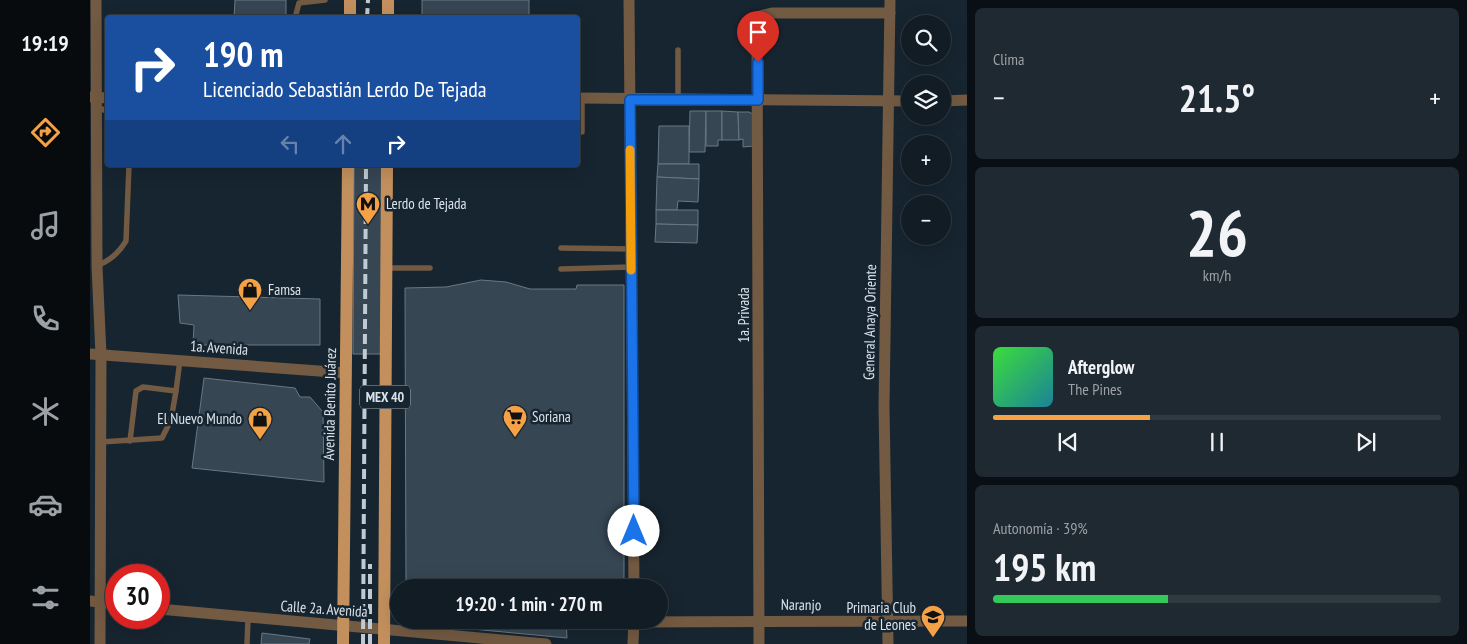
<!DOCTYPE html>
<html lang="es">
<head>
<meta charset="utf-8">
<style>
	:root { --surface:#111c24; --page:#1e2931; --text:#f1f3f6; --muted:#9ca1a6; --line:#303a41; --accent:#f5a246 }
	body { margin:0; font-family:"PT Sans Narrow",sans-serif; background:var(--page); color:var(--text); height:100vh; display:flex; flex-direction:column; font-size:19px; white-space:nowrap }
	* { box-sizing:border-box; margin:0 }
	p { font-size:16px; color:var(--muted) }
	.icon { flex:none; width:28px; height:28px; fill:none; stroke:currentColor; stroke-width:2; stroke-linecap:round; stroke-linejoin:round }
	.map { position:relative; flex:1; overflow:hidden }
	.details { display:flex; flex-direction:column; gap:8px; padding:8px; background:#090f14; width:500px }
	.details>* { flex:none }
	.hud { position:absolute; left:15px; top:15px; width:475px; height:152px; border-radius:5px; box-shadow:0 5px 20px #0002,0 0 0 1px var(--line); background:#1a4fa0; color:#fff; overflow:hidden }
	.tools { position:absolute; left:811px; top:15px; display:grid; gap:10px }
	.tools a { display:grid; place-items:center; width:50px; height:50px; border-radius:50%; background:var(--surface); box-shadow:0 5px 20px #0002,0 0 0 1px var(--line); font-size:25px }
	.speed { position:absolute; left:15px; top:564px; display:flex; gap:10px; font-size:25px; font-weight:700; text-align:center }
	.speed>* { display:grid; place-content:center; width:65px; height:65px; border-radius:50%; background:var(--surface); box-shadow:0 5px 20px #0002,0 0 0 1px var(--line); line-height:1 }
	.speed .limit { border:8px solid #d22; background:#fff; color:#111 }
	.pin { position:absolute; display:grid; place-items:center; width:42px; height:42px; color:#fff; margin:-51px -21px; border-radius:50% 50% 50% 0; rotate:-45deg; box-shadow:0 0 5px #0007 }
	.pin .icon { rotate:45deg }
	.me { position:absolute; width:55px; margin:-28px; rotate:0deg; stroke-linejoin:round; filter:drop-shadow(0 0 4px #0008) }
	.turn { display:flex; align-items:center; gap:18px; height:105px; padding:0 15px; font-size:22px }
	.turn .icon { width:65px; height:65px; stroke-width:2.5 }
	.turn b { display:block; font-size:35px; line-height:42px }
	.lanes { display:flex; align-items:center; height:48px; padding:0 15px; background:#0003; justify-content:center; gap:25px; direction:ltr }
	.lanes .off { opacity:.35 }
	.big { font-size:38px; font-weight:800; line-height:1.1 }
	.details .card { flex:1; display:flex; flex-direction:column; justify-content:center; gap:8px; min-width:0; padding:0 18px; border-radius:8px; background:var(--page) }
	.details .dial { align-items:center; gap:0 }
	.dial b { font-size:65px; line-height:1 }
	.song { display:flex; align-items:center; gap:15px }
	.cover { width:60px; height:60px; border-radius:8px; background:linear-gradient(135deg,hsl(120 70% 55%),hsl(190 70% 35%)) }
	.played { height:5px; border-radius:2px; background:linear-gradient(90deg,var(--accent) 35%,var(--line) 35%) }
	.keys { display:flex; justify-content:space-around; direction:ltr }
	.heat { display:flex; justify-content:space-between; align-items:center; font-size:28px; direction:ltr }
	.charge { height:8px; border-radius:4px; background:linear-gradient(90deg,#34c759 39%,var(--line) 0) }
	.trip { position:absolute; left:300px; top:579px; width:278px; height:50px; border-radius:25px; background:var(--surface); box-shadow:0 5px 20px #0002,0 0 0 1px var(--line); font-weight:800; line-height:50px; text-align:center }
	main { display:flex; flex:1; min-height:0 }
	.dock { display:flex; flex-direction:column; width:90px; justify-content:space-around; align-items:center; background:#070b0e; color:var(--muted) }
	.dock .icon { width:35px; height:35px }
	.dock .active { color:var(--accent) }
	.dock b { font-size:22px; color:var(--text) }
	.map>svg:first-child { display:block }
</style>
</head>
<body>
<main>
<nav class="dock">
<b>19:19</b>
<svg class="icon active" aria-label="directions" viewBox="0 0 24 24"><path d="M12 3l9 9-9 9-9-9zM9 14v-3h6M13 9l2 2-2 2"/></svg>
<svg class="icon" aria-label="music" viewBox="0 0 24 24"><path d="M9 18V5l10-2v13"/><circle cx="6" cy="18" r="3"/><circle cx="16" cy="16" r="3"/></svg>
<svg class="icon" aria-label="phone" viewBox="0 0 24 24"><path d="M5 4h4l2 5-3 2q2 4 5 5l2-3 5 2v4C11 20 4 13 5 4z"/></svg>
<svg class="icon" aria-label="climate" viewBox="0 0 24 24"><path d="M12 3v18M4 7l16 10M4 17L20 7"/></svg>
<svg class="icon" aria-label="car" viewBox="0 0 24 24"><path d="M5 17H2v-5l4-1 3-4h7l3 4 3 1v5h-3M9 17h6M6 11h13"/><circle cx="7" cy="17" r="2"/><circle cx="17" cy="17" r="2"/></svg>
<svg class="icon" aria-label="filters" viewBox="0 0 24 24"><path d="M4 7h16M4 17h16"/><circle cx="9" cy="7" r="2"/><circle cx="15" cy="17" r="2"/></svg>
</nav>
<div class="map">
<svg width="877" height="644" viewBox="0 0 877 644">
	<rect width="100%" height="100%" fill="#172530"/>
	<g fill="#374653" stroke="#697886">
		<polygon points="145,0 196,0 196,18 144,18"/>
		<rect x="332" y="0" width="107" height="18"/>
		<polygon points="600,111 616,111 615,152 599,152"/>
		<polygon points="616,111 632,111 632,140 628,140 628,146 616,146"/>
		<polygon points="632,111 648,112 649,140 632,140"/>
		<polygon points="648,112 659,112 663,114 664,146 653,147 653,139 649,140"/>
		<polygon points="569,126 599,126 599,164 568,164"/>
		<polygon points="568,164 609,164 609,179 567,177"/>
		<polygon points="264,165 296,165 294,354 263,354"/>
		<polygon points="567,177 609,179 608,202 588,201 587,210 566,210"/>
		<polygon points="566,210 608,210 608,225 566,224"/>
		<polygon points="566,224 608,225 607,243 565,242"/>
		<polygon points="391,280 416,282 440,289 486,289 487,285 534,285 534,588 316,588 315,288 356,287"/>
		<polygon points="88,295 230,299 230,345 103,345 104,325 90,323"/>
		<polygon points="114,378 205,388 210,397 220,397 233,412 234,482 102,468"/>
		<polygon points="322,620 476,620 477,638 329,624"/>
		<polygon points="172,633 220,639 219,644 171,644"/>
	</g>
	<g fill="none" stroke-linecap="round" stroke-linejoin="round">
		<g stroke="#735a42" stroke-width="5.5">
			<polyline points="205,18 209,3 235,0"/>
			<polyline points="588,50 588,100"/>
			<polyline points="492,99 492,132"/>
			<polyline points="6,106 18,112"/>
			<polyline points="471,248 541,249"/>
			<path d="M7,266C20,260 28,254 36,241L39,165"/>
			<polyline points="296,268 340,268"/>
			<polyline points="471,269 541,267"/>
			<polyline points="86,391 90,360"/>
			<polyline points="11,442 72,438 81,420 86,391 53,387 46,391 40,441"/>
			<polyline points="157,644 158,619"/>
		</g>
		<g stroke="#735a42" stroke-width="11">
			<polyline points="6,0 7,266 11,355 10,644"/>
			<polyline points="539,0 544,588"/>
			<polyline points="0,97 18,98"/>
			<polyline points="488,98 820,101"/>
			<polyline points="852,101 877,100"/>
			<polyline points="0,354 256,373"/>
			<polyline points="0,601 26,604"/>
			<polyline points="69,609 456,644"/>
			<polyline points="544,622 877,621"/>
			<polyline points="543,644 544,620"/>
			<polyline points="669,644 667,23 670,16 682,13 800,13"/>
			<polyline points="798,644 794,406 800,0"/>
		</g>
		<g stroke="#c3905d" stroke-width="12">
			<polyline points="260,18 260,0"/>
			<polyline points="298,18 298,0"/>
			<polyline points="253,644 258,165"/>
			<polyline points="294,644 297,165"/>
		</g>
		<g stroke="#c0cad2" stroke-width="4" stroke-dasharray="10 5" stroke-linecap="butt">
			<polyline points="277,18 278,0"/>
			<polyline points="273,644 276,165"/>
			<polyline points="280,644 280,564"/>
		</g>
	</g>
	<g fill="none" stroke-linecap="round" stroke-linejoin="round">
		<defs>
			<polyline id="route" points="544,531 540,100 668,100 668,62"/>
		</defs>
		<use href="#route" stroke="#114b97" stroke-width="12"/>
		<use href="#route" stroke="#1a73e8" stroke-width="9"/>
		<polyline stroke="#f59e0b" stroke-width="9" points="540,150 541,270"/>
	</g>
	<defs>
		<symbol id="metro-pin" viewBox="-11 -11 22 30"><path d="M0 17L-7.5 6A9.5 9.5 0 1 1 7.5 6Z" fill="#f5a246" stroke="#172530"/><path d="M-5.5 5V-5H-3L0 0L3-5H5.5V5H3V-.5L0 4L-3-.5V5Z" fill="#111"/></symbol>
		<symbol id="shop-pin" viewBox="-11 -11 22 30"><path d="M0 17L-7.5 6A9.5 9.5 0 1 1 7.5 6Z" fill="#f5a246" stroke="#172530"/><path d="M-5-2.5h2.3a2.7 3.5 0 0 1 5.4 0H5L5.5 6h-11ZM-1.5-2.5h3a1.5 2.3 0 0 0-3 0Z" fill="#111"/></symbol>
		<symbol id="supermarket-pin" viewBox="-11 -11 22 30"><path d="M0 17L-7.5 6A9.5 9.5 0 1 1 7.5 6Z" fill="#f5a246" stroke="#172530"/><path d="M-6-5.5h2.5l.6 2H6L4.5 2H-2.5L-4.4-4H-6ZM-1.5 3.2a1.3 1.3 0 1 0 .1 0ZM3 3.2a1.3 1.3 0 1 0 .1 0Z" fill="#111"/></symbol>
		<symbol id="school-pin" viewBox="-11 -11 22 30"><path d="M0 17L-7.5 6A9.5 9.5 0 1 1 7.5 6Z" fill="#f5a246" stroke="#172530"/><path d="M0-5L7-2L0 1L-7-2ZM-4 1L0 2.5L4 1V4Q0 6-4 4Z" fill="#111"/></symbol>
	</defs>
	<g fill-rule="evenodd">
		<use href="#metro-pin" x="264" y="190" width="28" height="38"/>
		<use href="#shop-pin" x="146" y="276" width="28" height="38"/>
		<use href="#supermarket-pin" x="411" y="403" width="28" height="38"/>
		<use href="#shop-pin" x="156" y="405" width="28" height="38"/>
		<use href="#school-pin" x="829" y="603" width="28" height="38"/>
	</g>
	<g text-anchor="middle" stroke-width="5" stroke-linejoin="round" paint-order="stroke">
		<rect fill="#172530" stroke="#a0aab3" stroke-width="1" x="270" y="385.5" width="50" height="23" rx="4"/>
		<g font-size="14" font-weight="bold" fill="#dae3eb">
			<text x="295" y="402">MEX 40</text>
		</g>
		<g font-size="15" fill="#dae3eb" stroke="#172530" text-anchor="start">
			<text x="296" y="209">Lerdo de Tejada</text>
			<text x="178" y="295">Famsa</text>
			<text x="442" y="422">Soriana</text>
			<text x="152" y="424" text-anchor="end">El Nuevo Mundo</text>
			<text x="826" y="613" text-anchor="end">Primaria Club<tspan x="826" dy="17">de Leones</tspan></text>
		</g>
		<g font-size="15" fill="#dae3eb" stroke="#172530">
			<text transform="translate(654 315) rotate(-90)" y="5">1a. Privada</text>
			<text transform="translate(780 322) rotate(-89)" y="5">General Anaya Oriente</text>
			<text transform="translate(129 348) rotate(4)" y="5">1a. Avenida</text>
			<text transform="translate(240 404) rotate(-89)" y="5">Avenida Benito Juárez</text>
			<text transform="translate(711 605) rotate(1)" y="5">Naranjo</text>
			<text transform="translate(234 609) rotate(4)" y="5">Calle 2a. Avenida</text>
		</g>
	</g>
</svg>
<div class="tools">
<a><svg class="icon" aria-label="search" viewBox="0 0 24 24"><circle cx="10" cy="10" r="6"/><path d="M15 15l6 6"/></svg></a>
<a><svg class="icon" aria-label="layers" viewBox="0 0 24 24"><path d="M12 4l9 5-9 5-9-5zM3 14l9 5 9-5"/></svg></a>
<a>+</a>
<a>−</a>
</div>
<div class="speed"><div class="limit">30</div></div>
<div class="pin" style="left:668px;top:62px;background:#d93025"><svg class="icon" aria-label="arrive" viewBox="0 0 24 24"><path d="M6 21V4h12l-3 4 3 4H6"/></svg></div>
<svg class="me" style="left:544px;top:531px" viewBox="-20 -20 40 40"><circle r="19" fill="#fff"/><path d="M0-13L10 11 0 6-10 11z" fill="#1a73e8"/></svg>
<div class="trip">19:20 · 1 min · 270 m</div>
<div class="hud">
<div class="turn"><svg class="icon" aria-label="right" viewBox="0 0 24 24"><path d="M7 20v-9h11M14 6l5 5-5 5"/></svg><div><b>190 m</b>Licenciado Sebastián Lerdo De Tejada</div></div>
<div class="lanes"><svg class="icon off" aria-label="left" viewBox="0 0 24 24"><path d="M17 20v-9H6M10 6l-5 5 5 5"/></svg><svg class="icon off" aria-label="ahead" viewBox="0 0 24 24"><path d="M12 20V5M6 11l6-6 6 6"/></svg><svg class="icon" aria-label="right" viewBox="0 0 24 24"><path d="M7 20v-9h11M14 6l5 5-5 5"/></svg></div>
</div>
</div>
<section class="details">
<div class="card"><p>Clima</p>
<div class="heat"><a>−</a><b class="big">21.5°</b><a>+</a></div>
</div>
<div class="card dial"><b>26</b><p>km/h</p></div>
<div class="card">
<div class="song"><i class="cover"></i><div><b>Afterglow</b><p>The Pines</p></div></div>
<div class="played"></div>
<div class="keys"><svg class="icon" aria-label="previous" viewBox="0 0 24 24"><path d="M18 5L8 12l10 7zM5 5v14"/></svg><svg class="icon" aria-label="pause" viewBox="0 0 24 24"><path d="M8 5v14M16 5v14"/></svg><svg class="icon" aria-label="next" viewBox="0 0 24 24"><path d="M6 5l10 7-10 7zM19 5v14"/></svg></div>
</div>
<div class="card"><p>Autonomía · 39%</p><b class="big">195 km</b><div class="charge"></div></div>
</section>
</main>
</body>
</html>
